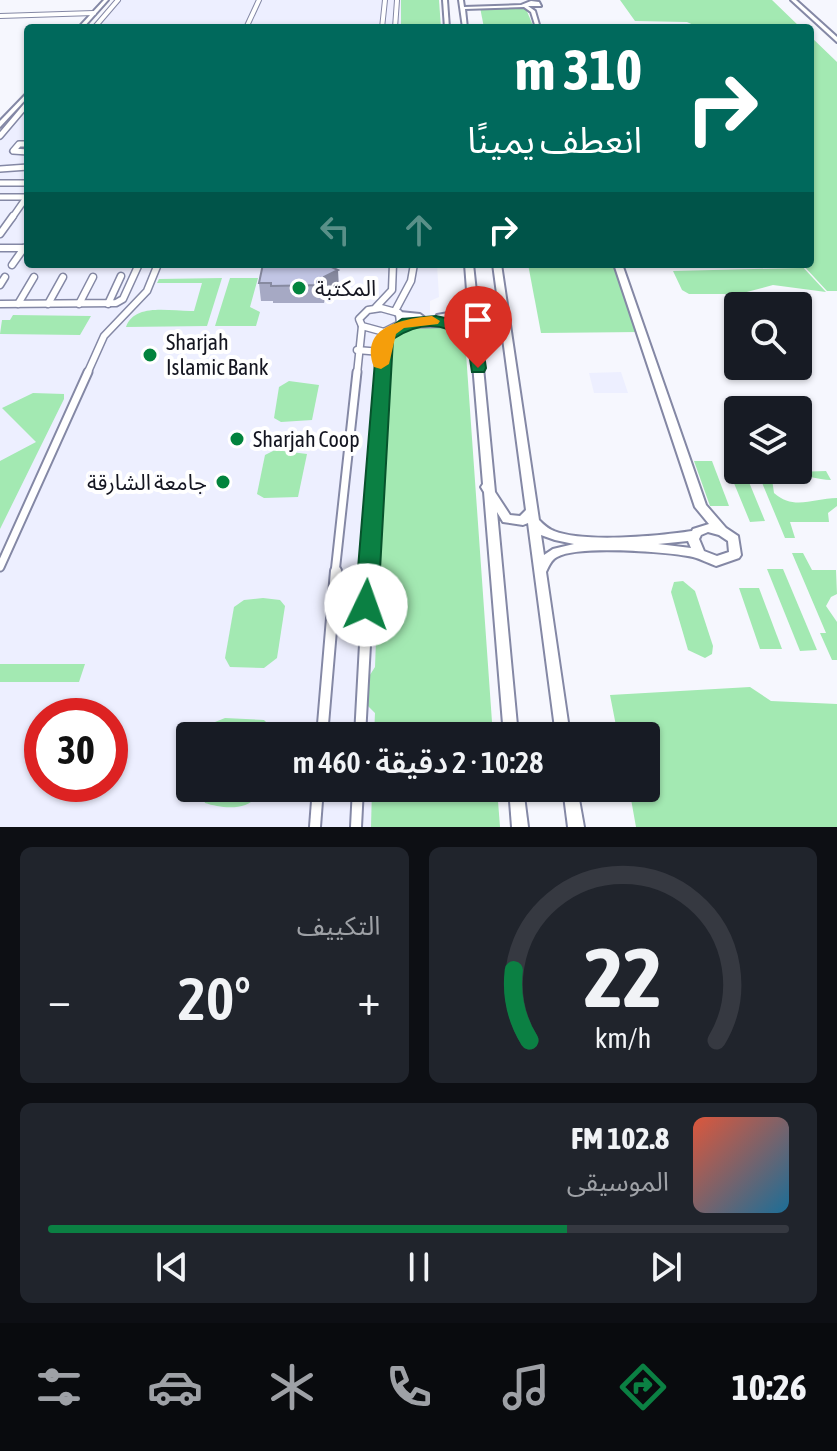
<!DOCTYPE html>
<html lang="ar">
<head>
<meta charset="utf-8">
<style>
	:root { --surface:#171b24; --page:#20242c; --text:#f1f3f6; --muted:#9ea1a6; --line:#363941; --accent:#0b8043 }
	body { margin:0; font-family:"Asap Condensed","Noto Sans Arabic",sans-serif; background:var(--page); color:var(--text); direction:rtl; height:100vh; display:flex; flex-direction:column; font-size:30px; white-space:nowrap }
	* { box-sizing:border-box; margin:0 }
	p { font-size:26px; color:var(--muted) }
	.icon { flex:none; width:44px; height:44px; fill:none; stroke:currentColor; stroke-width:2; stroke-linecap:round; stroke-linejoin:round }
	.map { position:relative; height:827px; overflow:hidden; direction:ltr }
	.side { display:flex; flex-direction:column; gap:20px; padding:20px; background:#0d0f14; flex:1 }
	.side>* { flex:none }
	.banner { position:absolute; left:24px; top:24px; width:790px; height:244px; border-radius:8px; box-shadow:0 2px 6px #0004; direction:rtl; background:#00695c; color:#fff; overflow:hidden }
	.fabs { position:absolute; left:724px; top:292px; display:grid; gap:16px }
	.fabs a { display:grid; place-items:center; width:88px; height:88px; border-radius:8px; background:var(--surface); box-shadow:0 2px 6px #0004; font-size:40px }
	.speed { position:absolute; left:24px; top:698px; display:flex; gap:16px; font-size:40px; font-weight:700; text-align:center }
	.speed>* { display:grid; place-content:center; width:104px; height:104px; border-radius:50%; background:var(--surface); box-shadow:0 2px 6px #0004; line-height:1 }
	.speed .limit { border:12px solid #d22; background:#fff; color:#111 }
	.pin { position:absolute; display:grid; place-items:center; width:68px; height:68px; color:#fff; margin:-82px -34px; border-radius:50% 50% 50% 0; rotate:-45deg; box-shadow:0 0 8px #0007 }
	.pin .icon { rotate:45deg }
	.me { position:absolute; width:88px; margin:-44px; rotate:3deg; stroke-linejoin:round; filter:drop-shadow(0 0 6px #0008) }
	.turn { display:flex; align-items:center; gap:28px; height:168px; padding:0 40px; font-size:36px }
	.turn .icon { width:104px; height:104px; stroke-width:2.5 }
	.turn b { display:block; font-size:56px; line-height:68px }
	.lanes { display:flex; align-items:center; height:76px; padding:0 40px; background:#0003; justify-content:center; gap:40px; direction:ltr }
	.lanes .off { opacity:.35 }
	.big { font-size:60px; font-weight:600; line-height:1.1 }
	.side .tile { flex:1; display:flex; flex-direction:column; justify-content:center; gap:12px; min-width:0; padding:0 28px; border-radius:12px; background:var(--page) }
	.side .dial { align-items:center; gap:0 }
	.dial svg { height:208px; overflow:visible; fill:none; stroke:var(--line); stroke-width:7; stroke-linecap:round; text-anchor:middle }
	.dial text { fill:var(--text); stroke:none }
	.song { display:flex; align-items:center; gap:24px }
	.cover { width:96px; height:96px; border-radius:12px; background:linear-gradient(135deg,hsl(10 70% 55%),hsl(200 70% 35%)) }
	.played { height:8px; border-radius:4px; background:linear-gradient(90deg,var(--accent) 70%,var(--line) 70%) }
	.keys { display:flex; justify-content:space-around; direction:ltr }
	.heat { display:flex; justify-content:space-between; align-items:center; font-size:44px; direction:ltr }
	.side .tiles { flex:1; display:grid; gap:20px; grid-template-columns:1fr 1fr }
	.tile:last-child { grid-column:span 2 }
	.trip { position:absolute; left:176px; top:722px; width:484px; height:80px; border-radius:8px; background:var(--surface); box-shadow:0 2px 6px #0004; font-weight:600; line-height:80px; text-align:center; direction:rtl }
	.menu { display:flex; height:128px; justify-content:space-around; align-items:center; background:#090b0e; color:var(--muted) }
	.menu .icon { width:56px; height:56px }
	.menu .active { color:var(--accent) }
	.menu b { font-size:36px; color:var(--text) }
	.map>svg:first-child { display:block }
</style>
</head>
<body>
<div class="map">
<svg width="837" height="827" viewBox="0 0 837 827">
	<rect width="100%" height="100%" fill="#f6f7fe"/>
	<g fill="#edefff" fill-rule="evenodd">
		<polygon points="115,0 427,0 428,28 91,28"/>
		<path d="M28,99V264H437L439,297L430,301V323L456,736H190V788H458L460,827H0V131ZM42,716H110V784H42Z"/>
		<polygon points="621,372 628,393 594,393 589,373"/>
	</g>
	<g fill="#a3e9b2">
		<polygon points="401,0 439,0 441,28 401,28"/>
		<polygon points="620,0 772,0 801,28 700,28 687,22 635,21"/>
		<polygon points="480,7 526,9 534,28 484,28"/>
		<polygon points="810,36 837,62 837,291 827,291 802,264 810,264"/>
		<polygon points="528,264 614,264 640,332 541,333"/>
		<polygon points="726,264 800,264 826,292 773,285 739,294 689,294 682,290 673,271 801,268"/>
		<path d="M222,278L207,326L126,327C135,302 172,312 194,311L202,283H157L159,279Z"/>
		<polygon points="230,278 258,278 250,307 260,312 256,326 215,326"/>
		<polygon points="13,315 91,316 80,335 0,334 2,320 10,320"/>
		<polygon points="424,324 427,324 428,328 432,324 452,329 465,339 493,736 374,736 375,713 368,706 368,678 375,667 379,560 374,554 375,536 379,531 385,449 380,445 381,428 385,424 385,352 396,333"/>
		<polygon points="289,381 319,385 312,420 281,422 274,418 279,387"/>
		<polygon points="33,393 64,394 64,399 0,529 0,461 36,442 2,408"/>
		<polygon points="275,450 307,454 298,497 264,498 257,494 265,455"/>
		<polygon points="724,459 738,459 738,470 744,470 765,521 750,522"/>
		<polygon points="694,461 712,461 729,506 710,506"/>
		<path d="M826,471L831,480C812,480 787,468 772,479L774,493C794,511 814,498 837,498V506L828,513L829,522H790L795,538H785L758,473Z"/>
		<polygon points="792,553 803,553 812,570 836,570 837,594 831,597 826,606 837,622 837,660 832,660 820,633 826,633"/>
		<polygon points="767,569 783,569 817,650 800,651"/>
		<polygon points="683,581 695,591 713,646 712,654 705,658 688,650 671,592 674,582"/>
		<polygon points="739,588 759,588 782,649 760,649"/>
		<polygon points="263,598 280,600 285,606 277,658 264,668 230,667 225,658 234,607 244,600"/>
		<polygon points="0,664 85,664 79,682 0,682"/>
		<polygon points="750,687 771,701 837,704 837,827 636,827 629,788 646,788 646,736 618,736 610,695"/>
		<polygon points="225,718 264,720 268,724 267,736 210,736 215,722"/>
		<path d="M200,788H259C256,812 223,809 205,803Z"/>
		<polygon points="372,788 497,788 500,827 371,827"/>
	</g>
	<g fill="none" stroke-linecap="round" stroke-linejoin="round">
		<defs>
			<g id="street-far4">
				<polyline points="0,16 94,13"/>
				<polyline points="94,28 118,0"/>
				<polyline points="246,28 259,0"/>
				<polyline points="382,28 385,0"/>
				<polyline points="395,28 397,0"/>
			</g>
			<g id="street-far3">
				<polyline points="0,136 28,103"/>
				<polyline points="28,144 19,144 13,151 28,152"/>
				<polyline points="0,169 28,167"/>
				<polyline points="0,183 28,183"/>
				<polyline points="0,197 26,197"/>
				<polyline points="12,218 28,195"/>
			</g>
			<g id="street-far2">
				<polyline points="0,234 13,216"/>
				<polyline points="0,248 28,248"/>
				<polyline points="12,265 24,248"/>
				<polyline points="0,285 5,277"/>
				<polyline points="0,304 116,303 123,299 139,264"/>
				<polyline points="18,304 34,277"/>
				<polyline points="48,304 63,277"/>
				<polyline points="79,304 93,277"/>
				<polyline points="108,304 121,276"/>
				<polyline points="376,307 392,290 393,264"/>
				<polygon points="381,308 399,313 400,324 384,332 362,326 359,319 368,310"/>
				<polyline points="395,311 411,281 414,264"/>
				<polyline points="357,350 381,352"/>
				<polyline points="87,374 104,336 147,291 158,264"/>
				<polyline points="357,374 362,326"/>
				<polyline points="380,374 381,352 390,331"/>
			</g>
			<g id="street-far1">
				<polyline points="0,567 88,372"/>
				<polyline points="335,573 357,372"/>
				<polyline points="369,573 380,372"/>
			</g>
			<g id="street">
				<polyline points="322,736 336,571"/>
				<polyline points="360,736 369,571"/>
				<polyline points="315,827 318,788"/>
				<polyline points="356,827 358,788"/>
			</g>
			<g id="secondary">
				<polygon points="104,0 108,0 83,28 78,28"/>
				<polygon points="443,0 447,0 449,28 445,28"/>
				<polygon points="459,0 463,0 464,7 521,5 531,1 539,2 541,6 528,6 535,11 540,28 536,28 531,12 524,7 465,9 467,28 463,28"/>
				<polygon points="791,0 796,0 837,37 837,42"/>
				<polygon points="28,92 28,97 0,127 0,121"/>
				<path d="M465,264H473L477,301L478,303L477,305L495,492L510,515L520,516L526,510L493,264H501L539,520C543,524 548,529 554,531C584,543 659,536 692,531L693,529L709,524L695,507L614,264H622L706,505L726,528L738,536L741,555L739,558L716,566C708,563 701,559 693,557C667,552 579,545 557,557C551,560 549,566 546,572L570,736H556L528,523L523,525L503,522L497,512L518,736H504L484,492L481,487L483,484L471,340L448,326L400,327L396,324L400,321L450,320L471,332L469,310L460,316L440,320L436,317L437,315L454,312L468,303ZM708,532L719,535L728,541L729,552L717,556L704,551L699,539L701,535ZM541,535L555,540L574,544L553,549L544,555ZM688,541L691,548L658,544Z"/>
				<polygon points="400,312 420,314 424,317 420,320 397,317 396,315 397,313"/>
				<polygon points="509,788 523,788 528,827 512,827"/>
				<polygon points="563,788 577,788 584,827 568,827"/>
			</g>
		</defs>
		<use href="#street-far4" stroke="#8488a5" stroke-width="6"/>
		<use href="#street-far3" stroke="#8488a5" stroke-width="8"/>
		<use href="#street-far2" stroke="#8488a5" stroke-width="9"/>
		<use href="#street-far1" stroke="#8488a5" stroke-width="11"/>
		<use href="#street" stroke="#8488a5" stroke-width="14"/>
		<use href="#secondary" stroke="#8488a5" stroke-width="4"/>
		<use href="#street-far4" stroke="#fff" stroke-width="4"/>
		<use href="#street-far3" stroke="#fff" stroke-width="5"/>
		<use href="#street-far2" stroke="#fff" stroke-width="6"/>
		<use href="#street-far1" stroke="#fff" stroke-width="7"/>
		<use href="#street" stroke="#fff" stroke-width="10"/>
		<use href="#secondary" fill="#fff" fill-rule="evenodd"/>
	</g>
	<polygon fill="#a6a9c4" points="327,265 339,288 325,294 324,303 273,303 273,301 261,301 259,283"/>
	<polygon fill="#878aa0" points="325,264 327,264 328,275 338,270 339,288 325,294 324,303 323,285"/>
	<polygon fill="#c1c5e4" stroke="#878aa0" stroke-width="2" points="263,264 325,264 338,270 324,277 323,285 271,286 271,283 259,283"/>
	<path fill="#0b8043" stroke="#07532c" stroke-width="2" d="M436,316L463,322L481,335L486,368L484,372H472L467,340C443,321 418,322 393,339L378,605L374,611H358L355,605L377,337L402,319Z"/>
	<path fill="#f59e0b" d="M432,316L440,321L438,324L404,328L396,334L389,364L381,369L374,367C359,326 403,319 432,316Z"/>
	<g fill="#02833d" stroke="#fff" stroke-width="3">
		<circle cx="299" cy="288" r="8"/>
		<circle cx="150" cy="355" r="8"/>
		<circle cx="237" cy="439" r="8"/>
		<circle cx="223" cy="482" r="8"/>
	</g>
	<g text-anchor="middle" stroke-width="8" stroke-linejoin="round" paint-order="stroke">
		<g font-size="22" fill="#141520" stroke="#fff" text-anchor="start">
			<text x="315" y="296">المكتبة</text>
			<text x="166" y="350">Sharjah<tspan x="166" dy="25">Islamic Bank</tspan></text>
			<text x="253" y="447">Sharjah Coop</text>
			<text x="207" y="490" text-anchor="end">جامعة الشارقة</text>
		</g>
	</g>
</svg>
<div class="fabs">
<a><svg class="icon" aria-label="search" viewBox="0 0 24 24"><circle cx="10" cy="10" r="6"/><path d="M15 15l6 6"/></svg></a>
<a><svg class="icon" aria-label="layers" viewBox="0 0 24 24"><path d="M12 4l9 5-9 5-9-5zM3 14l9 5 9-5"/></svg></a>
</div>
<div class="speed"><div class="limit">30</div></div>
<div class="pin" style="left:478px;top:368px;background:#d93025"><svg class="icon" aria-label="arrive" viewBox="0 0 24 24"><path d="M6 21V4h12l-3 4 3 4H6"/></svg></div>
<svg class="me" style="left:366px;top:605px" viewBox="-20 -20 40 40"><circle r="19" fill="#fff"/><path d="M0-13L10 11 0 6-10 11z" fill="#0b8043"/></svg>
<div class="trip">10:28 · 2 دقيقة · 460 m</div>
<div class="banner">
<div class="turn"><svg class="icon" aria-label="right" viewBox="0 0 24 24"><path d="M7 20v-9h11M14 6l5 5-5 5"/></svg><div><b>310 m</b>انعطف يمينًا</div></div>
<div class="lanes"><svg class="icon off" aria-label="left" viewBox="0 0 24 24"><path d="M17 20v-9H6M10 6l-5 5 5 5"/></svg><svg class="icon off" aria-label="ahead" viewBox="0 0 24 24"><path d="M12 20V5M6 11l6-6 6 6"/></svg><svg class="icon" aria-label="right" viewBox="0 0 24 24"><path d="M7 20v-9h11M14 6l5 5-5 5"/></svg></div>
</div>
</div>
<section class="side">
<div class="tiles">
<div class="tile dial"><svg viewBox="0 0 100 80">
<path d="M14 69A42 42 0 1 1 86 69"/>
<path d="M14 69A42 42 0 0 1 8 42" stroke="#0b8043"/>
<text x="50" y="56" font-size="32" font-weight="700">22</text>
<text x="50" y="72" font-size="11">km/h</text>
</svg></div>
<div class="tile"><p>التكييف</p>
<div class="heat"><a>−</a><b class="big">20°</b><a>+</a></div>
</div>
<div class="tile">
<div class="song"><i class="cover"></i><div><b>102.8 FM</b><p>الموسيقى</p></div></div>
<div class="played"></div>
<div class="keys"><svg class="icon" aria-label="previous" viewBox="0 0 24 24"><path d="M18 5L8 12l10 7zM5 5v14"/></svg><svg class="icon" aria-label="pause" viewBox="0 0 24 24"><path d="M8 5v14M16 5v14"/></svg><svg class="icon" aria-label="next" viewBox="0 0 24 24"><path d="M6 5l10 7-10 7zM19 5v14"/></svg></div>
</div>
</div>
</section>
<nav class="menu">
<b>10:26</b>
<svg class="icon active" aria-label="directions" viewBox="0 0 24 24"><path d="M12 3l9 9-9 9-9-9zM9 14v-3h6M13 9l2 2-2 2"/></svg>
<svg class="icon" aria-label="music" viewBox="0 0 24 24"><path d="M9 18V5l10-2v13"/><circle cx="6" cy="18" r="3"/><circle cx="16" cy="16" r="3"/></svg>
<svg class="icon" aria-label="phone" viewBox="0 0 24 24"><path d="M5 4h4l2 5-3 2q2 4 5 5l2-3 5 2v4C11 20 4 13 5 4z"/></svg>
<svg class="icon" aria-label="climate" viewBox="0 0 24 24"><path d="M12 3v18M4 7l16 10M4 17L20 7"/></svg>
<svg class="icon" aria-label="car" viewBox="0 0 24 24"><path d="M5 17H2v-5l4-1 3-4h7l3 4 3 1v5h-3M9 17h6M6 11h13"/><circle cx="7" cy="17" r="2"/><circle cx="17" cy="17" r="2"/></svg>
<svg class="icon" aria-label="filters" viewBox="0 0 24 24"><path d="M4 7h16M4 17h16"/><circle cx="9" cy="7" r="2"/><circle cx="15" cy="17" r="2"/></svg>
</nav>
</body>
</html>
